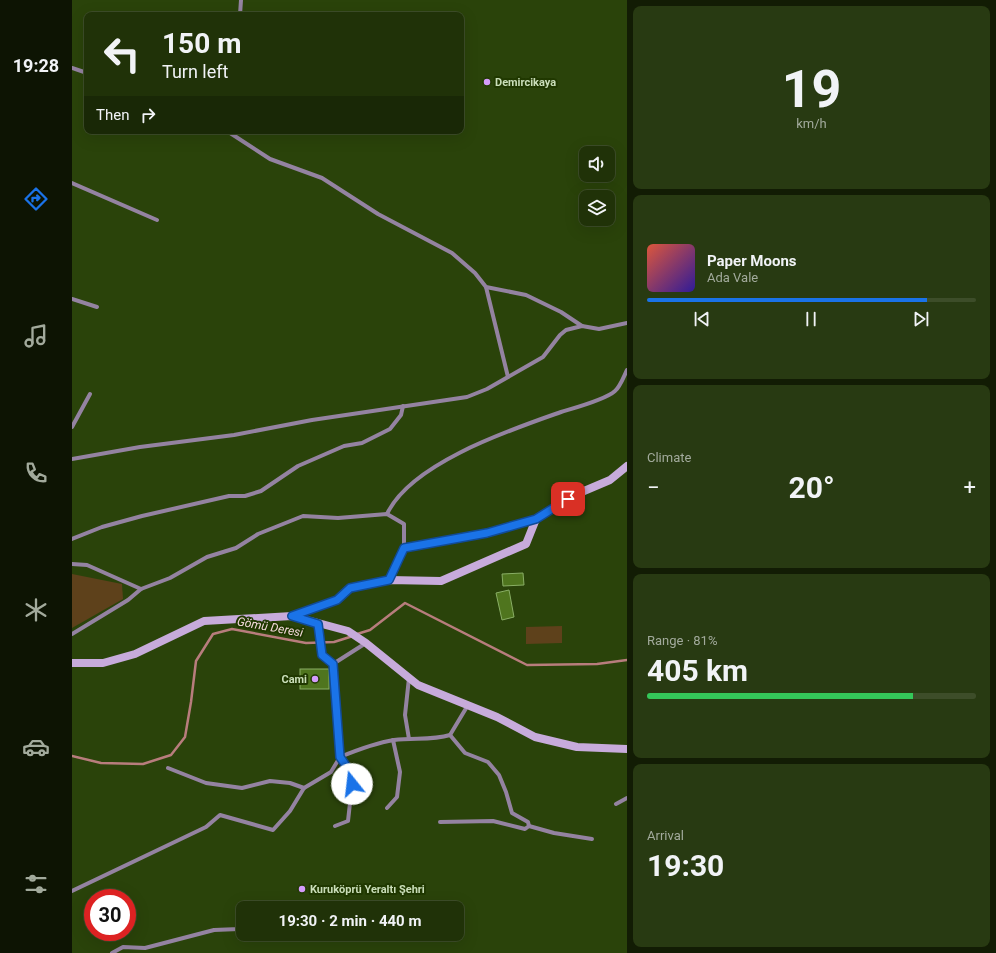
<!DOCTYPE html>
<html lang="en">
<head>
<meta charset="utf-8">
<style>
	:root { --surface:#203208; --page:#283a12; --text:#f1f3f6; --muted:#a2aa9c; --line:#3d4d29; --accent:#1a73e8 }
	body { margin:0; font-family:Roboto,sans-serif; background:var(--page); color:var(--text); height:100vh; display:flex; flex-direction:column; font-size:15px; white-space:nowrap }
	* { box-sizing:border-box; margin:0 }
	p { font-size:13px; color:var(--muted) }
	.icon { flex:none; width:22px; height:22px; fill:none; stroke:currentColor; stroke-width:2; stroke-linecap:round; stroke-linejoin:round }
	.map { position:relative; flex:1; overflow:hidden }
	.side { display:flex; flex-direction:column; gap:6px; padding:6px; background:#121c04; width:369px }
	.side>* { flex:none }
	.guide { position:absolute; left:12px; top:12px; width:380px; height:122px; border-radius:8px; box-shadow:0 4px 16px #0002,0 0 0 1px var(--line); background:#203208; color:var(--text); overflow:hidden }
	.tools { position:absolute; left:507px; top:146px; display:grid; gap:8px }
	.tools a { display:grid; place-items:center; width:36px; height:36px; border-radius:8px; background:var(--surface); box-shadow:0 4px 16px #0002,0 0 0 1px var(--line); font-size:20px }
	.speed { position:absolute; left:12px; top:889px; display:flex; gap:8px; font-size:20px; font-weight:700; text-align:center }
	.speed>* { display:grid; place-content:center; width:52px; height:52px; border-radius:50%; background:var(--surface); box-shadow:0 4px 16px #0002,0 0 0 1px var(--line); line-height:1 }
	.speed .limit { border:6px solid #d22; background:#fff; color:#111 }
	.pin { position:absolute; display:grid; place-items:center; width:34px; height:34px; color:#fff; margin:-17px; border-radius:8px; box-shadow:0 2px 6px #0006 }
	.me { position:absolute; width:44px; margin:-22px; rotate:344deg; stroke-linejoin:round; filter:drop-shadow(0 0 3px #0008) }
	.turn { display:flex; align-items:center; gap:14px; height:84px; padding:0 12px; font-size:18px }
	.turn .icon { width:52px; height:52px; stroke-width:2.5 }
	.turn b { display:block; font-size:28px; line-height:34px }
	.then { display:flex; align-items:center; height:38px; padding:0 12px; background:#0003; gap:8px; font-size:15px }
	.big { font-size:30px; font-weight:700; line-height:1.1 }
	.side .card { flex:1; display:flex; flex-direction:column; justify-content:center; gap:6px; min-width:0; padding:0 14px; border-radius:8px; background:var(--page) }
	.side .dial { align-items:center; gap:0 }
	.dial b { font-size:52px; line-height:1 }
	.song { display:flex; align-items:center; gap:12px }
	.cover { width:48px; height:48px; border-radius:6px; background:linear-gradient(135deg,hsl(10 70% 55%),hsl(250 70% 35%)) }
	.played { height:4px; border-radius:2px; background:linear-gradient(90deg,var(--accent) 85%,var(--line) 85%) }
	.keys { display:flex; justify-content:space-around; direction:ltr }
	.heat { display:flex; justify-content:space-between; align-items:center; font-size:22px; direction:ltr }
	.charge { height:6px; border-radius:3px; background:linear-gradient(90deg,#34c759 81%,var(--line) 0) }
	.trip { position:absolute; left:164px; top:901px; width:228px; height:40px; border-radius:8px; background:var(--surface); box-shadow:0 4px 16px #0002,0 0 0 1px var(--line); font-weight:700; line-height:40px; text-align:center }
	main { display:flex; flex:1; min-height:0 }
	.dock { display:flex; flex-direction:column; width:72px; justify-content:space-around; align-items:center; background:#0d1403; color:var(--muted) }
	.dock .icon { width:28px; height:28px }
	.dock .selected { color:var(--accent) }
	.dock b { font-size:18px; color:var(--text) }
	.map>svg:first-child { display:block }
</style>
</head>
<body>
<main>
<nav class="dock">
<b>19:28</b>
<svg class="icon selected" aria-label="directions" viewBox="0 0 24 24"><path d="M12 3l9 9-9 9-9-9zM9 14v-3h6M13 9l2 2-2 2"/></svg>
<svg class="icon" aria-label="music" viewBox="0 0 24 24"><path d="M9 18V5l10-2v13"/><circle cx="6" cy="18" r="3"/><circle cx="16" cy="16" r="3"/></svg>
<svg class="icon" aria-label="phone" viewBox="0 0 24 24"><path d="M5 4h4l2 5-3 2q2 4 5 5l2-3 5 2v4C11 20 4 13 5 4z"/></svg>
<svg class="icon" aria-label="climate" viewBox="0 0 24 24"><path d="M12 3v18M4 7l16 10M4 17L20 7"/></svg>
<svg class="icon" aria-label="car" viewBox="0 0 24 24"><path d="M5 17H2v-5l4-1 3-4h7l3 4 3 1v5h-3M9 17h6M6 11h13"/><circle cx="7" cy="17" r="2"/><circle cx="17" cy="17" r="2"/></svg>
<svg class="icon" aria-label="filters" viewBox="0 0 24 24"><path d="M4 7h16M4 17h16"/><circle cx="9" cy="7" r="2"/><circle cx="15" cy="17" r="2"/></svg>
</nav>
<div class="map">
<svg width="555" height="953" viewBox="0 0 555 953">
	<rect width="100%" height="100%" fill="#2a430a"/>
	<g fill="#5e411b">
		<polygon points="0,574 50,584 51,599 0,628"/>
		<polygon points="490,626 490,643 454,644 454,627"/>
	</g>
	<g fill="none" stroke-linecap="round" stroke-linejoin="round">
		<g stroke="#b87d7d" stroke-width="2.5">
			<polyline points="285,634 298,630 333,603 455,665 525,664 555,660"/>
			<polyline points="0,756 29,763 71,764 99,755 113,737 119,702 124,661 141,634 160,629 234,643 262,642 281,636"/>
		</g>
	</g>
	<g fill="#4f751e" stroke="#89ae65">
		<polygon points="451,573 452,585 431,586 430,574"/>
		<polygon points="437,590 442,617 430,620 424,593"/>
		<rect x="228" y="669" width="29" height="20"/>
	</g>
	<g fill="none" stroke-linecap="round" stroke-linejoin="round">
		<g stroke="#9483a1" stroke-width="4">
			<polyline points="168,15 169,0"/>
			<polyline points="0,68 15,73"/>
			<polyline points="155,131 198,159 250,178 306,214 380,253 403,273 414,287 454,295 489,312 510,326"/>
			<polyline points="0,183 85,220"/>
			<polyline points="414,287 436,377"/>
			<polyline points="0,299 25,307"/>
			<polyline points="0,427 18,394"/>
			<polyline points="0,459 68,447 162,435 240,420 395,397 415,389 471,357 488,335 494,330 510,326 527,329 555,323"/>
			<path d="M315,514C339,463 438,430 489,412C502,408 533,400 543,391C548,387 552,376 555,370"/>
			<polyline points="0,539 30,527 70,516 157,496 173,496 189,491 226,466 272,446 290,443 318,429 329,415 331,406"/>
			<polyline points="332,548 415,533 463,519"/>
			<polyline points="0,564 15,565 69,589"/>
			<polyline points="0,634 56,600 69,589 98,578 135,557 164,548 186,534 231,516 266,518 315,514 332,524 332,548 317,580"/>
			<polyline points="261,664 294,643"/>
			<polyline points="337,739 333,715 337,678"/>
			<polyline points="96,768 134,783 170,788 198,781 218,783 232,788"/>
			<polyline points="544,804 555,798"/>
			<polyline points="315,808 325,797 328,772 321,740"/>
			<polyline points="368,822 421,821 453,829 457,826 456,822 440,813 434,792 427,775 416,762 393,753 378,735"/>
			<path d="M263,826L276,821L280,785L277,770L268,757C285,750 303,743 322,740C341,737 359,741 378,735L396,705"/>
			<polyline points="457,826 482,833 520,839"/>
			<polyline points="0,891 134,827 148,815 201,830 218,811 232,788 259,772 268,757 261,664 250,655 245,623"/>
			<polyline points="214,908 222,905"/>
			<polyline points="40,953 51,947 73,948 142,930 167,929 171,926"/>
		</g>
		<g stroke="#c7abdb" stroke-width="8">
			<polyline points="220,616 265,600 278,588 317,580 369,581 454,544 464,519 505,494 538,480 555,466"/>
			<polyline points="0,663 31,663 63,654 132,621 220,616 276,631 294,643 346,685 425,717 463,737 505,747 555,749"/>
		</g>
	</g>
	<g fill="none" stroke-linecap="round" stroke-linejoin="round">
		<defs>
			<polyline id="route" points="280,784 277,770 268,757 261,664 250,655 246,624 220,616 265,600 278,588 317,580 332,548 415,533 464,519 496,499"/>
		</defs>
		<use href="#route" stroke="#114b97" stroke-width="10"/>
		<use href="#route" stroke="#1a73e8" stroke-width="7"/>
	</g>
	<g fill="#d49cfb" stroke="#203800" stroke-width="1.5">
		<circle cx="415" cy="82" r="4"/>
		<circle cx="243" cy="679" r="4"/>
		<circle cx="230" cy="889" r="4"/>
	</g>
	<g text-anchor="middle" stroke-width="4" stroke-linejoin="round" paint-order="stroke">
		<g font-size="11" font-weight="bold" fill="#cadeb9" stroke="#203800" text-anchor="start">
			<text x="423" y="86">Demircikaya</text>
			<text x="235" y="683" text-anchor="end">Cami</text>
			<text x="238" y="893">Kuruköprü Yeraltı Şehri</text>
		</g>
		<g font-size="12" font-style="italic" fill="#f5dadc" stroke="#203800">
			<text transform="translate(198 627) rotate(10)" y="4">Gömü Deresi</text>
		</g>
	</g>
</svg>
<div class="tools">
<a><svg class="icon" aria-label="sound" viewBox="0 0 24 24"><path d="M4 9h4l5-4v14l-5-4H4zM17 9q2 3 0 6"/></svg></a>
<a><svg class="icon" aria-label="layers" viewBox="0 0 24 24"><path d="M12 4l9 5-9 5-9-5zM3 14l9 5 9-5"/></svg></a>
</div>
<div class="speed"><div class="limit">30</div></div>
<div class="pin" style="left:496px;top:499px;background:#d93025"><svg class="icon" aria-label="arrive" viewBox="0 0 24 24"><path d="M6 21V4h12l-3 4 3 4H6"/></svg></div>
<svg class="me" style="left:280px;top:784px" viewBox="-20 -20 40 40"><circle r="19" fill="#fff"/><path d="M0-13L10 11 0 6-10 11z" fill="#1a73e8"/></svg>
<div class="trip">19:30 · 2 min · 440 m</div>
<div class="guide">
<div class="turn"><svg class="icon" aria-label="left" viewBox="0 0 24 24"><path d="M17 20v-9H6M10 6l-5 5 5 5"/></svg><div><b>150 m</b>Turn left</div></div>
<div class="then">Then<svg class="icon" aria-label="right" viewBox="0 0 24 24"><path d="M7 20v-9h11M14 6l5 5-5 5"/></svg></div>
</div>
</div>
<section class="side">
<div class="card dial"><b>19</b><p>km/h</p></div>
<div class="card">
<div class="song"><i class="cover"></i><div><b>Paper Moons</b><p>Ada Vale</p></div></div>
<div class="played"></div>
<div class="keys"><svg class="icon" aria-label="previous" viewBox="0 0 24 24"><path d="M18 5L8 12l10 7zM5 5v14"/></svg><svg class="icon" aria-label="pause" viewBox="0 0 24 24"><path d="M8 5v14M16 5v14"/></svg><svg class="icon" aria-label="next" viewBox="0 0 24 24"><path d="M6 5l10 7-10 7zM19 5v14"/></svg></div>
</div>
<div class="card"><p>Climate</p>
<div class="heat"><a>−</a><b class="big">20°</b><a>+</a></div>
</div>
<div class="card"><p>Range · 81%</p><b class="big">405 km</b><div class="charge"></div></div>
<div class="card"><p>Arrival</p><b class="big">19:30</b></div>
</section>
</main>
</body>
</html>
